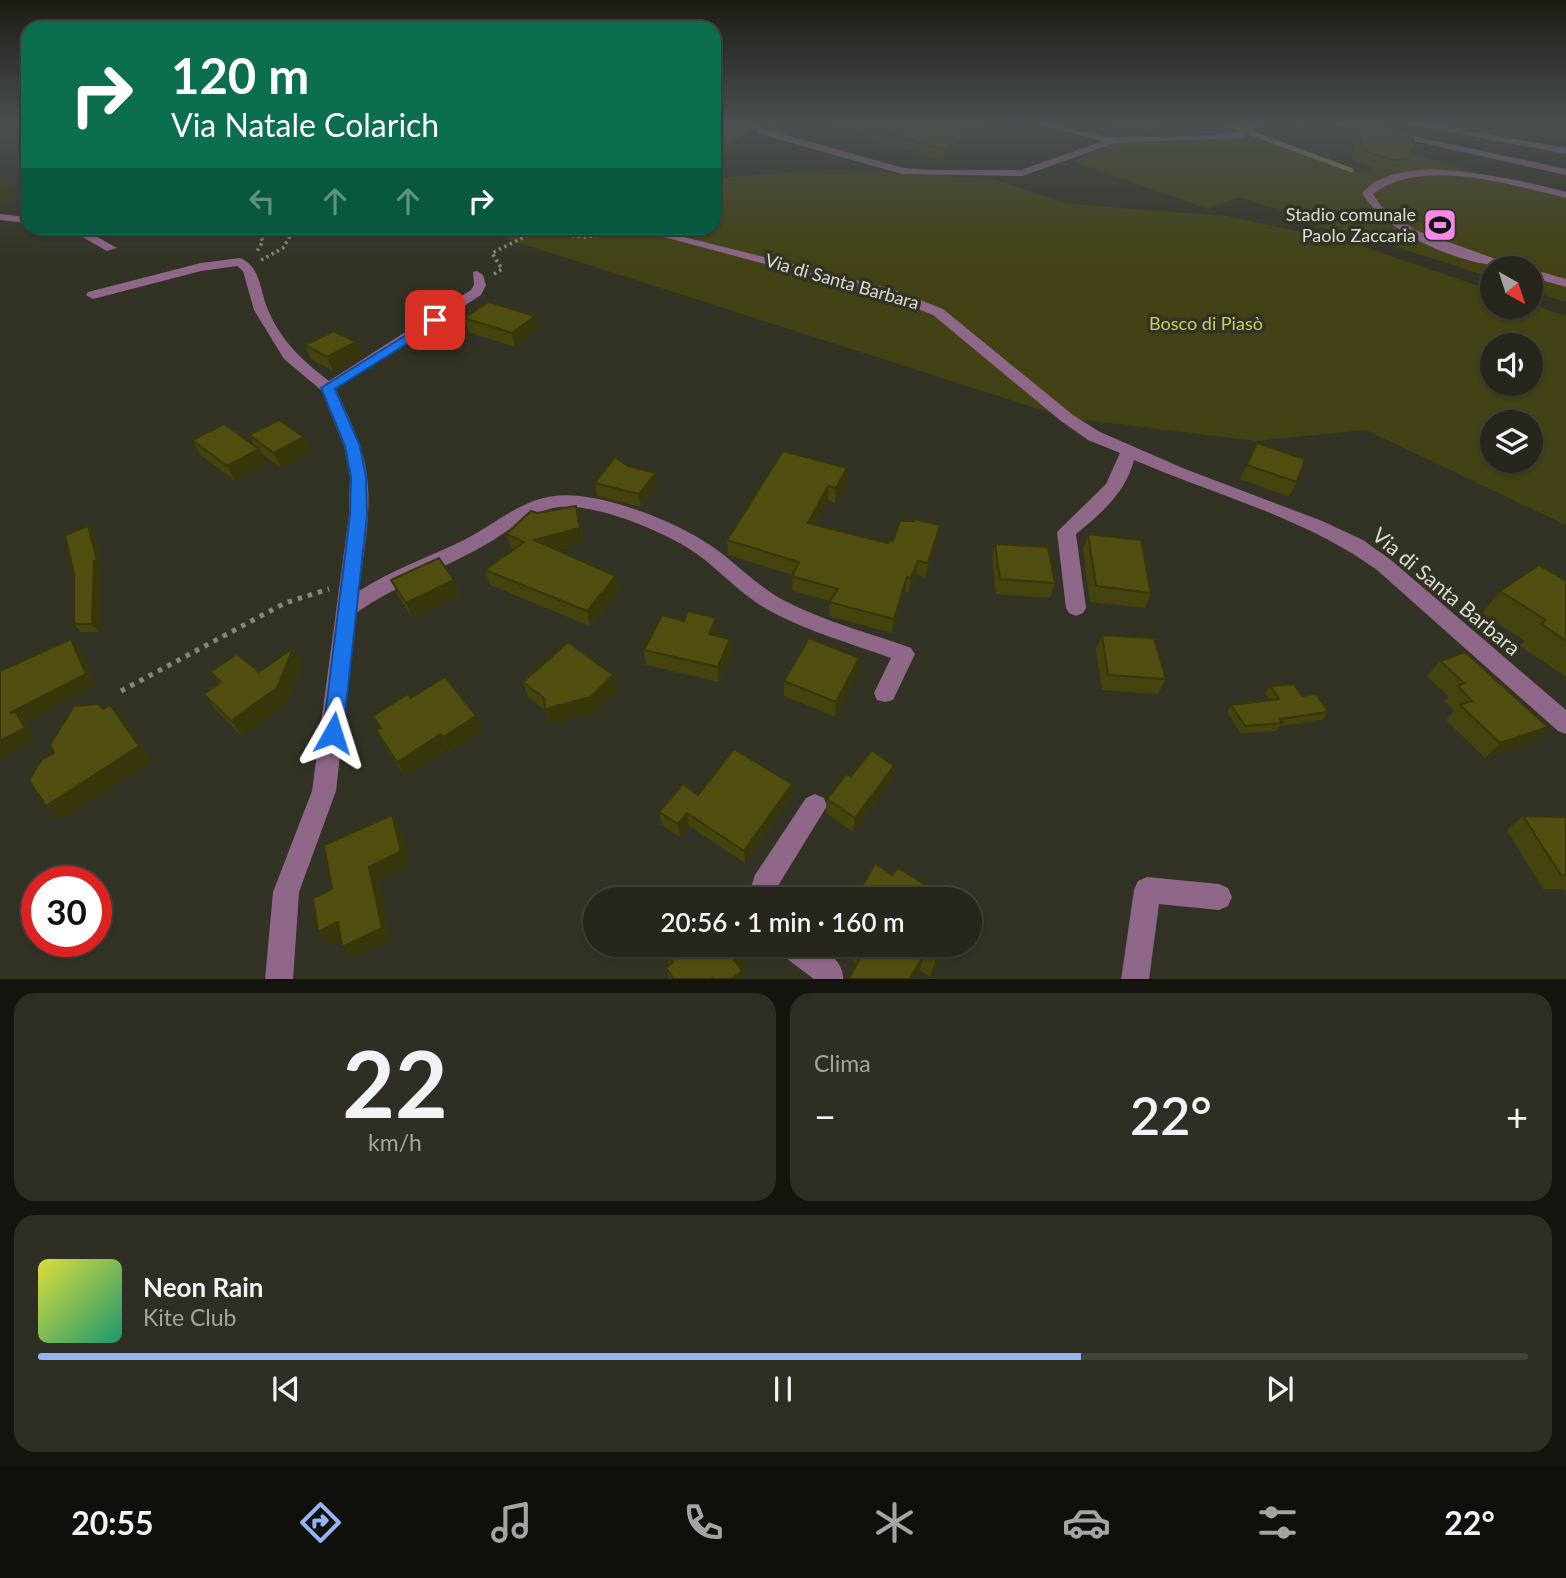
<!DOCTYPE html>
<html lang="it">
<head>
<meta charset="utf-8">
<style>
	:root { --surface:#26261c; --page:#2e2e25; --text:#f1f3f6; --muted:#a4a5a3; --line:#42433b; --accent:#95b2f1 }
	body { margin:0; font-family:Lato,sans-serif; background:var(--page); color:var(--text); height:100vh; display:flex; flex-direction:column; font-size:26px; white-space:nowrap }
	* { box-sizing:border-box; margin:0 }
	p { font-size:23px; color:var(--muted) }
	.icon { flex:none; width:38px; height:38px; fill:none; stroke:currentColor; stroke-width:2; stroke-linecap:round; stroke-linejoin:round }
	.map { position:relative; height:979px; overflow:hidden }
	.panel { display:flex; flex-direction:column; gap:14px; padding:14px; background:#15150f; flex:1 }
	.panel>* { flex:none }
	.banner { position:absolute; left:21px; top:21px; width:700px; height:214px; border-radius:21px; box-shadow:0 2px 5px #0004,0 0 0 2px var(--line); background:#0b6e4f; color:#fff; overflow:hidden }
	.needle { width:46px; rotate:141deg }
	.controls { position:absolute; left:1480px; top:256px; display:grid; gap:14px }
	.controls a { display:grid; place-items:center; width:63px; height:63px; border-radius:50%; background:var(--surface); box-shadow:0 2px 5px #0004,0 0 0 2px var(--line); font-size:35px }
	.speed { position:absolute; left:21px; top:866px; display:flex; gap:14px; font-size:35px; font-weight:700; text-align:center }
	.speed>* { display:grid; place-content:center; width:91px; height:91px; border-radius:50%; background:var(--surface); box-shadow:0 2px 5px #0004,0 0 0 2px var(--line); line-height:1 }
	.speed .limit { border:10px solid #d22; background:#fff; color:#111 }
	.pin { position:absolute; display:grid; place-items:center; width:60px; height:60px; color:#fff; margin:-30px; border-radius:14px; box-shadow:0 4px 10px #0006 }
	.me { position:absolute; width:77px; margin:-38px; rotate:6deg; stroke-linejoin:round; filter:drop-shadow(0 0 5px #0008) }
	.turn { display:flex; align-items:center; gap:24px; height:147px; padding:0 35px; font-size:32px }
	.turn .icon { width:91px; height:91px; stroke-width:2.5 }
	.turn b { display:block; font-size:49px; line-height:60px }
	.lanes { display:flex; align-items:center; height:66px; padding:0 35px; background:#0003; justify-content:center; gap:35px; direction:ltr }
	.lanes .off { opacity:.35 }
	.big { font-size:52px; font-weight:600; line-height:1.1 }
	.panel .tile { flex:1; display:flex; flex-direction:column; justify-content:center; gap:10px; min-width:0; padding:0 24px; border-radius:21px; background:var(--page) }
	.panel .dial { align-items:center; gap:0 }
	.dial b { font-size:91px; line-height:1 }
	.song { display:flex; align-items:center; gap:21px }
	.cover { width:84px; height:84px; border-radius:10px; background:linear-gradient(135deg,hsl(60 70% 55%),hsl(160 70% 35%)) }
	.played { height:7px; border-radius:4px; background:linear-gradient(90deg,var(--accent) 70%,var(--line) 70%) }
	.keys { display:flex; justify-content:space-around; direction:ltr }
	.heat { display:flex; justify-content:space-between; align-items:center; font-size:38px; direction:ltr }
	.panel .tiles { flex:1; display:grid; gap:14px; grid-template-columns:1fr 1fr }
	.tile:last-child { grid-column:span 2 }
	.trip { position:absolute; left:583px; top:887px; width:399px; height:70px; border-radius:35px; background:var(--surface); box-shadow:0 2px 5px #0004,0 0 0 2px var(--line); font-weight:600; line-height:70px; text-align:center }
	.tabs { display:flex; height:112px; justify-content:space-around; align-items:center; background:#0f0f0b; color:var(--muted) }
	.tabs .icon { width:49px; height:49px }
	.tabs .selected { color:var(--accent) }
	.tabs b { font-size:32px; color:var(--text) }
	.map>svg:first-child { display:block }
</style>
</head>
<body>
<div class="map">
<svg width="1566" height="980" viewBox="0 0 1566 980">
	<rect width="100%" height="100%" fill="#333325"/>
	<g fill="#434214" fill-rule="evenodd">
		<polygon points="1093,123 1165,123 1150,135"/>
		<polygon points="1253,136 1334,166 1365,174 1374,168 1353,161 1350,150 1389,147 1467,170 1566,192 1566,302 1531,291 1531,268 1493,268 1493,278 1346,231 1342,234 1295,219 1299,216 1239,197 1208,209 1072,161 1118,143 1210,142"/>
		<path d="M833,169L993,179L1067,204L1227,216L1356,244L1493,291V306L1531,304L1566,316V525L1366,430L1256,441L1067,418L473,228H714V175L720,178ZM1493,345H1531V383H1493ZM1493,422H1531V460H1493Z"/>
	</g>
	<g fill="none" stroke-linecap="round" stroke-linejoin="round">
		<polyline stroke="#8f8d52" stroke-width="4.5" points="1224,123 1351,170"/>
		<g stroke="#86867a" stroke-width="3.5" stroke-dasharray="2.5 3.5" stroke-linecap="butt">
			<polyline points="255,228 263,241 256,253"/>
			<polyline points="500,228 584,237 602,235 598,228"/>
			<polyline points="261,260 283,248 295,228"/>
			<polyline points="494,274 502,269 492,253 534,232"/>
		</g>
		<polyline stroke="#86867a" stroke-width="5" stroke-dasharray="4.5 6" stroke-linecap="butt" points="121,691 285,603 329,589"/>
		<g fill="#8f6789" fill-rule="evenodd">
			<path d="M714,123L758,127L903,168L932,170H1021L1103,141L1032,123C1061,123 1089,137 1118,137C1156,137 1196,137 1233,133C1246,132 1249,123 1263,123L1242,138L1115,143L1022,176L902,174L757,133L714,127Z"/>
			<polygon points="1333,123 1353,123 1566,169 1566,175"/>
			<polygon points="1402,123 1424,123 1566,148 1566,154"/>
			<path d="M1432,169C1478,172 1522,180 1566,192V198C1512,185 1421,156 1373,194L1381,206L1415,230L1521,268C1469,268 1390,238 1362,193C1381,173 1406,171 1432,169Z"/>
			<polygon points="0,214 28,217 28,223 0,220"/>
			<polygon points="67,228 81,228 117,248 107,251"/>
			<path d="M630,228H648L892,289L943,309L1073,415L1100,432L1185,469L1322,521L1363,540L1391,560L1566,710V734L1558,731L1377,570C1306,518 1215,495 1134,460C1126,492 1101,514 1076,534L1086,608L1083,613L1076,616L1069,613L1066,608L1057,532L1106,484L1120,453L1088,440L1061,421L933,315L882,295Z"/>
			<path d="M240,258C261,266 260,292 268,310C282,342 302,360 329,381L471,290L474,285L473,272L477,271L483,275L486,285L481,295L336,389C348,417 364,446 367,477C372,513 363,554 359,591C392,570 429,557 464,540C493,525 521,500 554,496C597,490 675,521 710,545C737,563 757,587 787,602C826,622 870,633 911,648L915,654L893,700L885,702L877,700L874,693L891,658C852,644 810,632 772,612C743,597 723,573 697,554C666,532 591,500 553,508C527,514 505,534 483,546C441,570 396,585 356,613L336,791L299,892L293,980H265L273,892L312,791L349,515L350,477L344,446L321,390L284,359L254,310L243,271L237,266L201,271L93,299L86,295L88,292L201,263Z"/>
			<polygon points="1531,269 1566,279 1566,287 1531,277"/>
			<polygon points="815,794 824,798 827,806 776,889 773,900 747,900 755,875 806,798"/>
			<polygon points="1147,877 1219,884 1228,888 1232,897 1228,906 1219,910 1159,904 1149,980 1121,980 1134,890 1138,881"/>
			<path d="M778,945C789,945 801,943 812,945C827,947 845,965 843,980H815L782,955Z"/>
		</g>
	</g>
	<g fill="#45430e">
		<polygon points="714,123 757,140 725,157 714,154"/>
		<polygon points="758,123 790,123 778,130"/>
		<polygon points="822,123 992,123 992,127 943,161"/>
		<polygon points="1278,123 1308,123 1304,129"/>
		<polygon points="1349,123 1394,123 1385,127 1415,145 1402,170 1388,170 1359,162 1347,129"/>
		<polygon points="535,316 538,330 515,347 468,332 464,318"/>
		<polygon points="305,345 362,356 333,371 311,359"/>
		<polygon points="249,435 304,437 311,452 281,468 261,453 267,464 235,481 201,455 192,440 255,446"/>
		<polygon points="1257,443 1297,482 1289,497 1240,479"/>
		<polygon points="783,451 847,482 835,503 828,500 814,525 888,543 940,525 937,539 926,577 916,575 909,593 905,591 892,633 829,616 830,601 792,591 793,575 728,555 727,540"/>
		<polygon points="595,483 657,486 641,507 597,496"/>
		<polygon points="537,513 580,520 583,543 557,550 619,591 590,626 490,585 485,570 513,549 511,548 506,534"/>
		<polygon points="94,534 103,568 100,569 99,632 81,632 74,624"/>
		<polygon points="1088,534 1151,593 1145,608 1090,602 1083,549"/>
		<polygon points="995,544 1055,583 1050,598 996,594 992,559"/>
		<polygon points="391,580 454,580 460,595 413,619 398,595"/>
		<polygon points="1566,581 1566,677 1520,646 1525,641 1482,613 1500,591"/>
		<polygon points="717,633 716,636 730,639 731,655 719,682 646,665 644,650"/>
		<polygon points="1102,635 1166,679 1158,694 1102,690 1096,650"/>
		<polygon points="293,648 302,663 287,703 242,736 215,709 204,694 219,684 210,672 259,672"/>
		<polygon points="1440,661 1533,742 1485,758 1446,720 1454,711 1444,701 1449,697 1427,676"/>
		<polygon points="858,673 835,717 784,696 784,681"/>
		<polygon points="613,675 617,690 594,712 549,724 545,710 528,697 523,682"/>
		<polygon points="1270,686 1302,696 1328,712 1322,720 1280,726 1277,731 1241,733 1227,712 1231,705 1270,700 1265,693"/>
		<polygon points="411,698 482,731 450,752 448,749 405,776 384,745 376,730 380,728 373,716"/>
		<polygon points="894,766 892,780 853,832 826,813 827,799 851,776"/>
		<polygon points="698,795 791,797 745,863 689,826 680,837 662,825 659,812"/>
		<polygon points="1523,816 1566,817 1566,894 1563,889 1543,889 1507,830"/>
		<polygon points="674,945 758,945 758,952 740,968 742,971 743,979 669,979 666,968 670,965 666,951"/>
		<polygon points="842,945 946,945 930,977 920,970 915,979 849,979 857,964 841,953"/>
	</g>
	<g fill="#38370b">
		<polygon points="778,123 790,123 778,130"/>
		<polygon points="984,123 992,123 992,127 943,161 945,150"/>
		<polygon points="757,130 757,140 725,157 724,146"/>
		<polygon points="7,185 14,197 0,204 0,189"/>
		<polygon points="535,316 538,330 515,347 512,333"/>
		<polygon points="356,342 362,356 333,371 327,357"/>
		<polygon points="304,437 311,452 281,468 274,453"/>
		<polygon points="259,449 267,464 235,481 227,466"/>
		<polygon points="847,468 847,482 835,503 836,488"/>
		<polygon points="656,473 657,486 641,507 639,494"/>
		<polygon points="828,486 828,500 807,537 808,523"/>
		<polygon points="576,506 583,543 538,554 534,540"/>
		<polygon points="940,525 937,539 926,577 928,563"/>
		<polygon points="88,526 94,534 103,568 100,569 99,632 92,624"/>
		<polygon points="918,561 916,575 909,593 911,578"/>
		<polygon points="616,576 619,591 590,626 587,611"/>
		<polygon points="907,577 905,591 892,633 894,619"/>
		<polygon points="454,580 460,595 413,619 406,603"/>
		<polygon points="716,618 717,633 710,649 709,634"/>
		<polygon points="71,639 81,651 96,685 26,722 36,739 0,759 0,741 10,713"/>
		<polygon points="730,639 731,655 719,682 718,667"/>
		<polygon points="293,648 302,663 287,703 242,736 231,721"/>
		<polygon points="859,658 858,673 835,717 836,702"/>
		<polygon points="613,675 617,690 594,712 549,724 545,709"/>
		<polygon points="110,705 124,720 153,761 62,820 46,806"/>
		<polygon points="476,716 482,731 450,752 443,737"/>
		<polygon points="1548,727 1533,742 1485,758 1500,743"/>
		<polygon points="441,734 448,749 405,776 397,762"/>
		<polygon points="894,766 892,780 853,832 855,818"/>
		<polygon points="792,784 791,797 745,863 744,851"/>
		<polygon points="687,813 689,826 680,837 678,824"/>
		<polygon points="392,815 401,829 410,865 378,880 392,940 353,959 342,947 369,867"/>
		<polygon points="338,922 349,935 329,944 318,932"/>
		<polygon points="751,945 758,945 758,952 735,972 734,960"/>
		<polygon points="943,945 946,945 930,977 936,959"/>
		<polygon points="925,952 920,970 915,979 910,979"/>
		<polygon points="742,971 743,979 732,979"/>
	</g>
	<g fill="#504e10" stroke="#38370b" stroke-width="2">
		<polygon points="714,123 726,123 757,130 724,146 714,143"/>
		<polygon points="856,123 984,123 945,150"/>
		<polygon points="1353,123 1372,123 1374,124 1371,125 1410,132 1415,145 1407,159 1393,160 1364,151"/>
		<polygon points="0,185 7,185 0,189"/>
		<polygon points="488,302 535,316 512,333 464,318"/>
		<polygon points="334,331 356,342 327,357 305,345"/>
		<polygon points="279,420 304,437 274,453 249,435"/>
		<polygon points="224,424 259,449 227,466 192,440"/>
		<polygon points="1257,443 1305,459 1297,482 1247,465"/>
		<polygon points="783,451 847,468 836,488 828,486 808,523 888,543 889,540 893,541 900,521 914,521 915,519 940,525 928,563 918,561 911,578 907,577 894,619 829,602 838,589 792,576 799,562 727,540"/>
		<polygon points="615,457 628,466 656,473 639,494 595,483"/>
		<polygon points="576,506 580,528 534,540 616,576 587,611 485,570 524,542 506,534 531,511 537,513"/>
		<polygon points="88,526 97,560 94,561 92,624 74,624 74,573 65,535"/>
		<polygon points="1088,534 1141,540 1151,593 1096,586"/>
		<polygon points="995,544 1048,547 1055,583 1000,579"/>
		<polygon points="439,558 454,580 406,603 391,580"/>
		<polygon points="1539,565 1566,581 1566,641 1541,624 1546,620 1500,591"/>
		<polygon points="688,611 716,618 709,634 730,639 718,667 644,650 662,615 684,621"/>
		<polygon points="1102,635 1154,638 1166,679 1108,675"/>
		<polygon points="809,638 859,658 836,702 784,681"/>
		<polygon points="71,639 86,674 10,713 16,712 25,728 0,741 0,671"/>
		<polygon points="568,642 613,675 591,697 545,709 544,698 523,682"/>
		<polygon points="293,648 277,688 231,721 204,694 221,682 210,672 237,654 259,672"/>
		<polygon points="1465,652 1548,727 1500,743 1460,705 1472,701 1458,686 1464,683 1440,661"/>
		<polygon points="445,677 476,716 443,737 441,734 397,762 376,730 381,728 373,716 408,694 411,698"/>
		<polygon points="1294,684 1302,696 1316,694 1328,712 1280,719 1282,723 1245,726 1231,705 1279,699 1270,686"/>
		<polygon points="98,704 103,709 110,705 139,746 46,806 29,780 42,759 54,753 50,745 74,706"/>
		<polygon points="734,749 792,784 744,851 687,813 678,824 659,812 683,784 698,795"/>
		<polygon points="872,750 894,766 855,818 827,799 847,774 851,776"/>
		<polygon points="392,815 401,851 369,867 382,928 342,947 338,922 318,932 313,898 332,889 324,845"/>
		<polygon points="1523,816 1566,817 1566,875 1561,875"/>
		<polygon points="875,863 892,875 898,868 950,900 855,900"/>
		<polygon points="674,945 751,945 734,960 742,971 732,979 713,979 712,978 710,979 674,979 666,968 673,962 666,951"/>
		<polygon points="859,945 943,945 936,959 925,952 910,979 852,979 849,978 865,949"/>
	</g>
	<linearGradient id="sky" x2="0" y2="1"><stop stop-color="#1c1c14"/><stop offset="0.47" stop-color="#4a5051"/><stop offset="1" stop-color="#4a5051" stop-opacity="0"/></linearGradient>
	<rect width="1566" height="261" fill="url(#sky)"/>
	<polygon fill="#1a73e8" stroke="#114b97" stroke-width="2" points="435,317 440,318 440,323 335,389 360,446 366,477 367,515 343,733 340,740 333,743 326,740 323,733 350,515 351,477 345,446 321,388"/>
	<defs>
		<symbol id="stadium-square" viewBox="-11 -11 22 22"><rect x="-9" y="-9" width="18" height="18" rx="4" fill="#f888ea" stroke="#333325"/><path d="M0-5a6.5 5 0 1 0 0 10a6.5 5 0 1 0 0-10ZM-3.5-1.8h7v3.6h-7Z" fill="#111"/></symbol>
	</defs>
	<g fill-rule="evenodd">
		<use href="#stadium-square" x="1421" y="206" width="38" height="38"/>
	</g>
	<g text-anchor="middle" stroke-width="7" stroke-linejoin="round" paint-order="stroke">
		<g font-size="18" fill="#dbdbd2" stroke="#333325" text-anchor="end">
			<text x="1416" y="221">Stadio comunale<tspan x="1416" dy="21">Paolo Zaccaria</tspan></text>
		</g>
		<g font-size="18" fill="#dbdbd2" stroke="#333325">
			<text transform="translate(842 282) rotate(16)" y="6">Via di Santa Barbara</text>
		</g>
		<g font-size="18" fill="#cecc61" stroke="#333325">
			<text x="1206" y="330">Bosco di Piasò</text>
		</g>
		<g font-size="21" fill="#dbdbd2" stroke="#333325">
			<text transform="translate(1446 592) rotate(40)" y="7">Via di Santa Barbara</text>
		</g>
	</g>
</svg>
<div class="controls">
<a><svg class="needle" viewBox="-14 -14 28 28"><path d="M0-13l5 13h-10z" fill="#e53935"/><path d="M0 13l5-13h-10z" fill="#a4a5a3"/></svg></a>
<a><svg class="icon" aria-label="sound" viewBox="0 0 24 24"><path d="M4 9h4l5-4v14l-5-4H4zM17 9q2 3 0 6"/></svg></a>
<a><svg class="icon" aria-label="layers" viewBox="0 0 24 24"><path d="M12 4l9 5-9 5-9-5zM3 14l9 5 9-5"/></svg></a>
</div>
<div class="speed"><div class="limit">30</div></div>
<div class="pin" style="left:435px;top:320px;background:#d93025"><svg class="icon" aria-label="arrive" viewBox="0 0 24 24"><path d="M6 21V4h12l-3 4 3 4H6"/></svg></div>
<svg class="me" style="left:333px;top:733px" viewBox="-20 -20 40 40"><path d="M0-17L14 15 0 8-14 15z" fill="#1a73e8" stroke="#fff" stroke-width="4"/></svg>
<div class="trip">20:56 · 1 min · 160 m</div>
<div class="banner">
<div class="turn"><svg class="icon" aria-label="right" viewBox="0 0 24 24"><path d="M7 20v-9h11M14 6l5 5-5 5"/></svg><div><b>120 m</b>Via Natale Colarich</div></div>
<div class="lanes"><svg class="icon off" aria-label="left" viewBox="0 0 24 24"><path d="M17 20v-9H6M10 6l-5 5 5 5"/></svg><svg class="icon off" aria-label="ahead" viewBox="0 0 24 24"><path d="M12 20V5M6 11l6-6 6 6"/></svg><svg class="icon off" aria-label="ahead" viewBox="0 0 24 24"><path d="M12 20V5M6 11l6-6 6 6"/></svg><svg class="icon" aria-label="right" viewBox="0 0 24 24"><path d="M7 20v-9h11M14 6l5 5-5 5"/></svg></div>
</div>
</div>
<section class="panel">
<div class="tiles">
<div class="tile dial"><b>22</b><p>km/h</p></div>
<div class="tile"><p>Clima</p>
<div class="heat"><a>−</a><b class="big">22°</b><a>+</a></div>
</div>
<div class="tile">
<div class="song"><i class="cover"></i><div><b>Neon Rain</b><p>Kite Club</p></div></div>
<div class="played"></div>
<div class="keys"><svg class="icon" aria-label="previous" viewBox="0 0 24 24"><path d="M18 5L8 12l10 7zM5 5v14"/></svg><svg class="icon" aria-label="pause" viewBox="0 0 24 24"><path d="M8 5v14M16 5v14"/></svg><svg class="icon" aria-label="next" viewBox="0 0 24 24"><path d="M6 5l10 7-10 7zM19 5v14"/></svg></div>
</div>
</div>
</section>
<nav class="tabs">
<b>20:55</b>
<svg class="icon selected" aria-label="directions" viewBox="0 0 24 24"><path d="M12 3l9 9-9 9-9-9zM9 14v-3h6M13 9l2 2-2 2"/></svg>
<svg class="icon" aria-label="music" viewBox="0 0 24 24"><path d="M9 18V5l10-2v13"/><circle cx="6" cy="18" r="3"/><circle cx="16" cy="16" r="3"/></svg>
<svg class="icon" aria-label="phone" viewBox="0 0 24 24"><path d="M5 4h4l2 5-3 2q2 4 5 5l2-3 5 2v4C11 20 4 13 5 4z"/></svg>
<svg class="icon" aria-label="climate" viewBox="0 0 24 24"><path d="M12 3v18M4 7l16 10M4 17L20 7"/></svg>
<svg class="icon" aria-label="car" viewBox="0 0 24 24"><path d="M5 17H2v-5l4-1 3-4h7l3 4 3 1v5h-3M9 17h6M6 11h13"/><circle cx="7" cy="17" r="2"/><circle cx="17" cy="17" r="2"/></svg>
<svg class="icon" aria-label="filters" viewBox="0 0 24 24"><path d="M4 7h16M4 17h16"/><circle cx="9" cy="7" r="2"/><circle cx="15" cy="17" r="2"/></svg>
<b>22°</b>
</nav>
</body>
</html>
